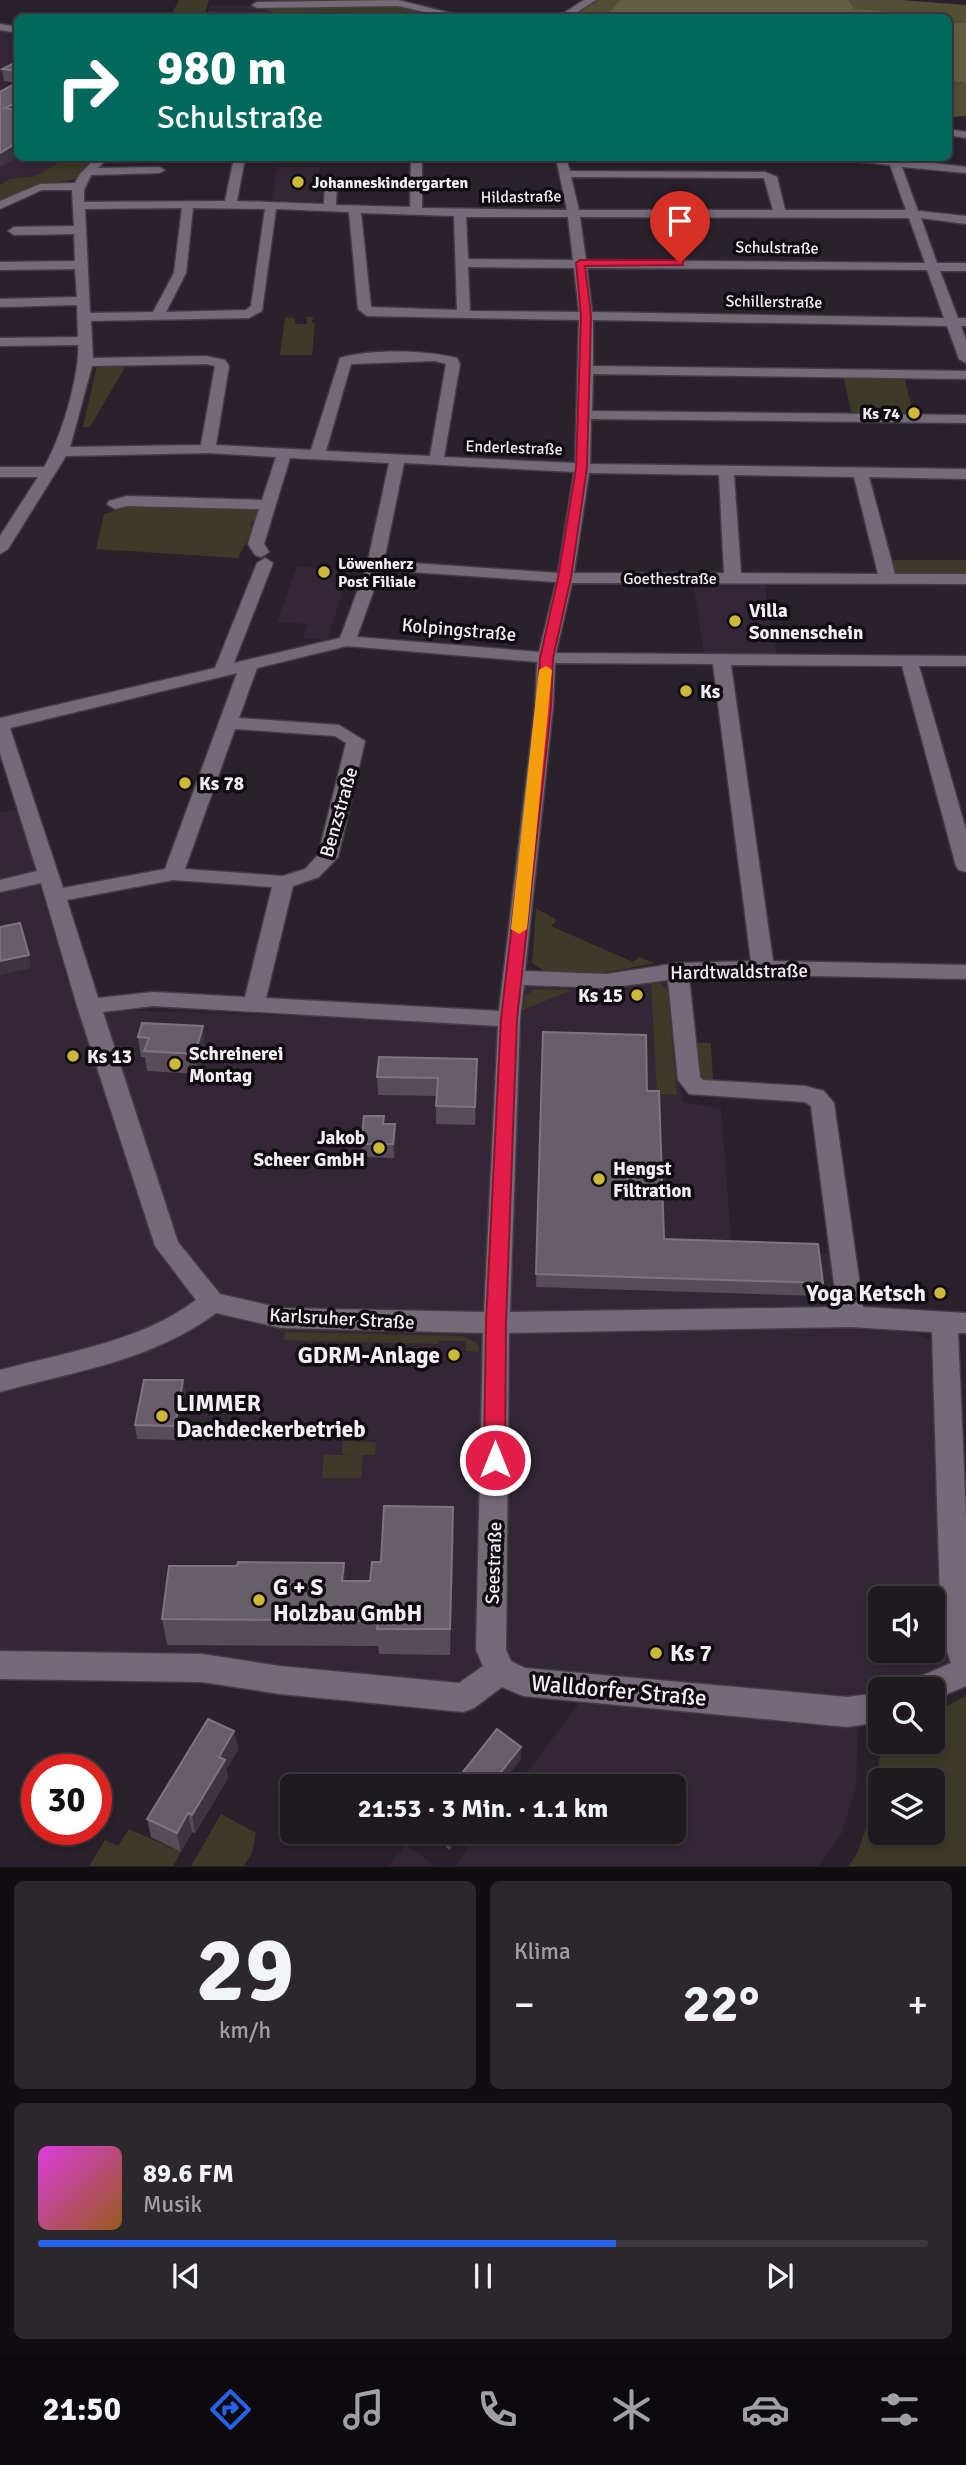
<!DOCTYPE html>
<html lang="de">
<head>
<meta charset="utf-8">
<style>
	:root { --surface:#1f1920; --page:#2c262d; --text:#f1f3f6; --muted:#a1a0a5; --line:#3c383e; --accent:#2563eb }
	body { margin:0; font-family:Signika,sans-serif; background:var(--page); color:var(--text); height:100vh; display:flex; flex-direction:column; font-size:26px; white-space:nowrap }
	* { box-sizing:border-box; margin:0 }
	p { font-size:23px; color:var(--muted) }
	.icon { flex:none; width:38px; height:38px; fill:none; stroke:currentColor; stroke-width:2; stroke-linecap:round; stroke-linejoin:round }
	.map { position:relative; height:1867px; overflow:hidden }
	.drawer { display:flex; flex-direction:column; gap:14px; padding:14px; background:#110e12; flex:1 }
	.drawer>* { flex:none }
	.hud { position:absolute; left:14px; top:14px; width:938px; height:147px; border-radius:10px; box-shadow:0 4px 10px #0003,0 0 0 2px var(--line); background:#00695c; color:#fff; overflow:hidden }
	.buttons { position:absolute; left:868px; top:1586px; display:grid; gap:14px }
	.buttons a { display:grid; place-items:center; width:77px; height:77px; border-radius:10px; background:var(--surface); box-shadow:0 4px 10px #0003,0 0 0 2px var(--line); font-size:35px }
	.speed { position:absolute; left:21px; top:1754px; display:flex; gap:14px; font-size:35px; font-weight:700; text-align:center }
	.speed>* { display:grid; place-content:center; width:91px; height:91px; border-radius:50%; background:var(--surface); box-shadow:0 4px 10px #0003,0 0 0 2px var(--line); line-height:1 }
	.speed .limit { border:10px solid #d22; background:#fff; color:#111 }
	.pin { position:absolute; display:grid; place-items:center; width:60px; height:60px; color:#fff; margin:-72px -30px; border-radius:50% 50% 50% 0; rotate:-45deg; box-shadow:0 0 7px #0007 }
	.pin .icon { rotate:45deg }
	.me { position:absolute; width:77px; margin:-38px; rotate:0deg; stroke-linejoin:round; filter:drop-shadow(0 0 5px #0008) }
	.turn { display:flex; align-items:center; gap:24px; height:147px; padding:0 28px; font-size:32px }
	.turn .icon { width:91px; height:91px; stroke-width:2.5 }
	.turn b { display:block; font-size:49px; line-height:60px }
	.big { font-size:52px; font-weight:800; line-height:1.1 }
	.drawer .widget { flex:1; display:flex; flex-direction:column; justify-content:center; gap:10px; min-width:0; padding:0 24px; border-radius:10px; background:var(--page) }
	.drawer .dial { align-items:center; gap:0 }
	.dial b { font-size:91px; line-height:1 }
	.song { display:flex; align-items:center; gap:21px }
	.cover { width:84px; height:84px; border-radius:10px; background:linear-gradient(135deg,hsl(300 70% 55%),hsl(30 70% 35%)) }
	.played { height:7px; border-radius:4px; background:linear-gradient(90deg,var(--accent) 65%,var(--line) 65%) }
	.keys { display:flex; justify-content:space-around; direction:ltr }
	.heat { display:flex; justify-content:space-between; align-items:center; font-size:38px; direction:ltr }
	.drawer .tiles { flex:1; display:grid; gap:14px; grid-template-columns:1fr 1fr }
	.widget:last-child { grid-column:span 2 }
	.trip { position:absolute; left:280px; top:1774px; width:406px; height:70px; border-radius:10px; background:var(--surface); box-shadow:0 4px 10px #0003,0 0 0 2px var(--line); font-weight:800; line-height:70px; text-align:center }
	.dock { display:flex; height:112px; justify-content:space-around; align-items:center; background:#0c0a0d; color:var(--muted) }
	.dock .icon { width:49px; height:49px }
	.dock .current { color:var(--accent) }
	.dock b { font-size:32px; color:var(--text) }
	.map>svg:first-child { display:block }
</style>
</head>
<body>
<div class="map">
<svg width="966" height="1867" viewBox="0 0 966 1867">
	<rect width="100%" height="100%" fill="#29212b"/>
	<g fill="#332736" fill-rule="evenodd">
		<polygon points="211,5 252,6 292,17 205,18"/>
		<polygon points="0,29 17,32 18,158 95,158 45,184 0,203"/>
		<polygon points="277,167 320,167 318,180 326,185 324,199 316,202 272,200"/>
		<polygon points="297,566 350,570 327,640 303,638 308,624 277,622"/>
		<polygon points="693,582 764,582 777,655 704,654"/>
		<path d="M17,809L76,1009L516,1023L517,987L670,978L683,1102L721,1108L732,1249L830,1254L838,1306L930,1339L949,1660L911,1689H880V1712L858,1729L856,1787L842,1833L819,1866H455L481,1832H674V1787H516L578,1705L582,1671L447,1681L276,1664L115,1666L0,1662V812ZM880,1598H933V1650H880Z"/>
		<polygon points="406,1845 435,1866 388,1866"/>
	</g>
	<g fill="#3d3a27" fill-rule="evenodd">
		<polygon points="179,0 209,0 204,17 170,17"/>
		<polygon points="391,4 448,17 292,18 257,7"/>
		<polygon points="67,158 98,158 75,179 36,187 0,203 0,185 10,179 36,176"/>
		<polygon points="285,317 295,318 295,324 307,324 306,317 313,317 312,323 315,323 312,355 280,355"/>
		<polygon points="127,364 90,427 83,427 96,369 101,366"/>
		<polygon points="843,376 904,377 913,411 907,411 907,415 852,414"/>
		<polygon points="134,505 261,507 256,521 252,521 251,526 254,527 238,558 96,549 104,514"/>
		<polygon points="892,560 966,560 966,575 903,575 895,572"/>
		<polygon points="536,908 557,920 551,926 633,962 639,957 655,963 598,974 544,971 532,963"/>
		<polygon points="651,983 662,984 668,993 677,1095 657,1094"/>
		<polygon points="535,989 572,990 523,1010 525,996"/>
		<polygon points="697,1043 711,1043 713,1082 701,1077"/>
		<polygon points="285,1332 462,1336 477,1343 480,1352 466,1351 466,1341 439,1341 439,1344 283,1340"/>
		<polygon points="343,1441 376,1442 375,1455 363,1455 361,1478 322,1478 324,1455 351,1455 342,1454"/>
		<path d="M966,1696V1866H848L857,1854L871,1814L882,1741H933V1713ZM880,1780H933V1832H880Z"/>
		<polygon points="221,1814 256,1833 252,1853 244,1866 191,1866"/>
		<polygon points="129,1829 181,1852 173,1866 89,1866 105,1840 118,1846"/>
	</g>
	<g fill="#534f34">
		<polygon points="594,0 620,0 609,12 613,17 562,18"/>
		<polygon points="849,0 901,0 966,5 966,22 949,24 948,18 887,17 884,13 855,9"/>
		<polygon points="948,81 966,83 966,116 949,117"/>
	</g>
	<g fill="#625e42">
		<polygon points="620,0 849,0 855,9 881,11 887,17 613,17 609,12"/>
		<polygon points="966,22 966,83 949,81 949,24"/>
	</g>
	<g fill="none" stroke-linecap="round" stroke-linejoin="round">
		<defs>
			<g id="minor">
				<polygon points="398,0 470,18 451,18 398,6 257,8 252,5 257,2"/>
				<polygon points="584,0 596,0 568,18 556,18"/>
				<polygon points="0,24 18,27 18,33 0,30"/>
				<polygon points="948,129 966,132 966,138 948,135"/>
				<path d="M96,158H108L98,168L159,167L165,170L159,173L91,175L84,190V202L225,201L234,158H245L237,201L324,204L325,180L331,177L337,180L336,205L410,207L411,158H422V208L567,210L556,158H566L570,171L765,172L777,177L785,210H906L890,165L853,161L848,158H894L966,167V173L902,167L918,211L966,216V224L921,218L937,263H966V271H940L958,318H966V326H961L966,340V363L959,359L947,326L593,320V366L966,371V379L593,374L592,411L966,415V423L591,419L590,464L966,469V479L869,477L895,574H966V584L572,583L556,653L966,656V666H919L966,830V872L959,870L956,866L902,666L731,665L773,961L966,965V979L712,974L689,977L700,1077L703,1080L805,1086L824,1091L834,1103L863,1307L966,1313V1333H958L966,1515V1686L933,1700V1689H910L914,1679L951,1663L941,1633L932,1332L851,1327L509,1333L506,1650L511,1661L525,1668L847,1697L880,1693V1722L847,1727L523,1696L502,1687L474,1708L463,1712L280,1694L202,1682L0,1679V1651L202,1654L280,1666L459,1683L483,1666L476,1650L483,1333L281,1328L216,1313C154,1360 73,1372 0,1392V1370C66,1352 140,1342 196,1300L155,1246L77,1006L41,883L0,892V880L37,871L0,753V718L215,668L257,563L265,558L273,563L234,663L340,638L367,565L389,463L290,458L264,544L269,552L261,557L255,555L248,544L259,509L127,506L115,509L107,504L109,501L127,496L262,500L276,457L208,453L66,456L8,549L0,554V536L38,477H0V467H44C60,441 80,376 78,345L0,346V338L78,337L77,305L0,307V299L77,297L75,269L0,270V262L75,261L74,234L14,235L8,231L14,227L74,226L72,190H42L0,209V201L40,184L75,183L80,174ZM571,177L764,178L773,210H579ZM182,208L174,273L153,312L90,313L85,209ZM193,208L265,209L251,306L246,310L166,312L186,273ZM276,209L349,212L358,309L367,316L579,320L575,463L444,457L460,364L457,358C425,350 372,349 340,358L311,450L216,445L229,366L225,360L206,356L93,358L91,321L249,318L262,311ZM361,213L454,216L457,310L371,307ZM466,217H568L573,260L468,259ZM580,217L909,218L925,263L586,260ZM468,267L574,268L579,312L470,311ZM587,268L927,270L944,318L592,312ZM435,361L446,364L430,456L326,451L351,364ZM206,364L215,366L201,445L70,447L92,366ZM404,463L574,472L558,573L384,561ZM589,473L719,475L724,573H574ZM734,475L854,477L878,574L741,573ZM381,570L556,582L539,652L357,637ZM347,646L537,662L535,707L499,1011L266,998L293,886L319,877L338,857L365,741L339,725L239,718L257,668ZM555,663L713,664L751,961L678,963L607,974L525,971L553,707ZM237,673L165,869L63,888L10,728ZM235,729L335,736L346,743L318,855L305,869L283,876L185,869ZM173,880L272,887L245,997L153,992L98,998L67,900ZM668,980L678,1080L689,1094L805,1102L811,1106L837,1307L510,1312L520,1019L524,985L607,988ZM153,1006L498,1026L484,1312L281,1308L220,1294L178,1242L103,1012Z"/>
			</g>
		</defs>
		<use href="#minor" stroke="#443c45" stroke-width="3"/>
		<use href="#minor" fill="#756b78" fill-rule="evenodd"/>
	</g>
	<g fill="#564d58">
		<polygon points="18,61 18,157 17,83 4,81 2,69"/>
		<polygon points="142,1023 205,1046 198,1074 147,1071 145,1057 141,1057 138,1037"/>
		<polygon points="543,1032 647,1091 664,1239 823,1283 820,1296 536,1287"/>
		<polygon points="477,1059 475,1125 436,1124 436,1096 378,1095 377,1077"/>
		<polygon points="384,1124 395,1124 396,1138 394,1158 362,1157 361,1144"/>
		<polygon points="183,1380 185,1394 177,1440 137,1439 135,1425"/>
		<polygon points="453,1507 454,1533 450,1655 379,1654 378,1646 167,1645 162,1619 237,1566 344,1563 345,1581 370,1581 381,1562"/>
		<polygon points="234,1731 238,1750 226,1769 228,1778 195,1833 192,1832 181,1852 151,1837 147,1819"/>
		<polygon points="427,1832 464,1832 450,1850"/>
	</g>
	<g fill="#3d343f">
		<polygon points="18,102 18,115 5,108"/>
		<polygon points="18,142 18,157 0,167 0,153"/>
		<polygon points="29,955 31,968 0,975 0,961"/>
		<polygon points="203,1026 205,1046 198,1074 195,1054"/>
		<polygon points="477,1059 477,1076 475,1125 475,1107"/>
		<polygon points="395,1124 396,1138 394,1158 393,1144"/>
		<polygon points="183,1380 185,1394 177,1440 175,1426"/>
		<polygon points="453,1507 454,1533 450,1655 450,1629"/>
		<polygon points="344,1563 346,1589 342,1581"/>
		<polygon points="234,1731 238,1750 226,1769 228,1778 195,1833 192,1815 219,1757"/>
		<polygon points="521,1747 521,1759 499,1787 489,1787"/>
		<polygon points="188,1813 192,1832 181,1852 177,1833"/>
		<polygon points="453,1832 464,1832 450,1850 449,1838"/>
	</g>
	<g fill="#675e69" stroke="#7d757e" stroke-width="2">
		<polygon points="18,61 18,71 2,69"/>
		<polygon points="18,82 18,102 5,108 18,110 18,142 0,153 0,92"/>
		<polygon points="20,923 29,955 0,961 0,927"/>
		<polygon points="142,1023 203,1026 195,1054 144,1051 149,1038 138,1037"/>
		<polygon points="543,1032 646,1035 647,1091 659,1091 664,1239 818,1244 823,1283 536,1274"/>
		<polygon points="379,1057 477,1059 475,1107 436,1106 438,1078 377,1077"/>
		<polygon points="364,1116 384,1116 383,1124 395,1124 393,1144 361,1144"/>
		<polygon points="144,1380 183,1380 175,1426 135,1425"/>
		<polygon points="384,1506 453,1507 450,1629 377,1629 378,1621 162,1619 169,1566 237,1566 238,1562 344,1563 342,1581 370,1581 372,1562 381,1562"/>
		<polygon points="208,1719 234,1731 219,1757 225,1760 192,1815 188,1813 177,1833 147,1819"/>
		<polygon points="497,1729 521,1747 489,1787 451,1787"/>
		<polygon points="442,1832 453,1832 449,1838"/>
	</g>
	<polygon fill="#e11d48" stroke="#92132f" stroke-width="2" points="680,260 683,261 683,265 585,266 591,316 587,468 571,578 553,658 551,707 517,1019 506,1323 505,1460 502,1466 495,1468 487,1466 484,1460 486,1323 501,1019 537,707 540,658 558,578 576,468 581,316 576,263 580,260"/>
	<polygon fill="#f59e0b" points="546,666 552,670 527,929 519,934 511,929 539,670"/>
	<g fill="#cdb938" stroke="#100c11" stroke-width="2.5">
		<circle cx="298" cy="182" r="7"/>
		<circle cx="914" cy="413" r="7"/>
		<circle cx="324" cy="572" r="7"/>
		<circle cx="735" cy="621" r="7"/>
		<circle cx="686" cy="691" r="7"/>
		<circle cx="185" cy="783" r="7"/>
		<circle cx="637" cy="995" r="7"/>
		<circle cx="73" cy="1056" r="7"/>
		<circle cx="175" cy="1064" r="7"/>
		<circle cx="379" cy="1148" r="7"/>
		<circle cx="599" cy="1179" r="7"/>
		<circle cx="940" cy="1293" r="7"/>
		<circle cx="454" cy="1355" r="7"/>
		<circle cx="162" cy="1416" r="7"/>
		<circle cx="259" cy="1600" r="7"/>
		<circle cx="656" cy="1653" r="7"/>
	</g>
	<g text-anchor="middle" stroke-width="7" stroke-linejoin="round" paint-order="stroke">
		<g font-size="16" font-weight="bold" fill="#f3edf4" stroke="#100c11" text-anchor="start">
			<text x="312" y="188">Johanneskindergarten</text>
			<text x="900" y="419" text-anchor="end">Ks 74</text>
			<text x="338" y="569">Löwenherz<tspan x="338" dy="18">Post Filiale</tspan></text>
		</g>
		<g font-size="16" fill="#f3edf4" stroke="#100c11">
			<text transform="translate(521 196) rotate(-1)" y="6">Hildastraße</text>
			<text transform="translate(777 247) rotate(1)" y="6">Schulstraße</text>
			<text transform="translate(774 301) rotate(1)" y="6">Schillerstraße</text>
			<text transform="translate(514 447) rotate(2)" y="6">Enderlestraße</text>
			<text x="670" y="584">Goethestraße</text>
		</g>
		<g font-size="19" font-weight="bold" fill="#f3edf4" stroke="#100c11" text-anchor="start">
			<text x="749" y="617">Villa<tspan x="749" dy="22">Sonnenschein</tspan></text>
			<text x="700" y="698">Ks</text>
			<text x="199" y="790">Ks 78</text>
			<text x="623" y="1002" text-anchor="end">Ks 15</text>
			<text x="189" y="1060">Schreinerei<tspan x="189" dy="22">Montag</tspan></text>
			<text x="87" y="1063">Ks 13</text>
			<text x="365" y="1144" text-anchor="end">Jakob<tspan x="365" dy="22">Scheer GmbH</tspan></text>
			<text x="613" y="1175">Hengst<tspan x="613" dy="22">Filtration</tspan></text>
		</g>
		<g font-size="19" fill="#f3edf4" stroke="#100c11">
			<text transform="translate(459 629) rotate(5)" y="7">Kolpingstraße</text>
			<text transform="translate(338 812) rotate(-74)" y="7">Benzstraße</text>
			<text transform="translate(739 971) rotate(-1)" y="7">Hardtwaldstraße</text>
			<text transform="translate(342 1318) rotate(3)" y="7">Karlsruher Straße</text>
			<text transform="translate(493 1563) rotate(-88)" y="7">Seestraße</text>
		</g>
		<g font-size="23" font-weight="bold" fill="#f3edf4" stroke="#100c11" text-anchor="start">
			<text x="926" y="1301" text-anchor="end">Yoga Ketsch</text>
			<text x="440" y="1363" text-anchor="end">GDRM-Anlage</text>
			<text x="176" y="1411">LIMMER<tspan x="176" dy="26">Dachdeckerbetrieb</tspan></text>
			<text x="273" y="1595">G + S<tspan x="273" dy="26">Holzbau GmbH</tspan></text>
			<text x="670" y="1661">Ks 7</text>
		</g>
		<g font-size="23" fill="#f3edf4" stroke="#100c11">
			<text transform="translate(619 1690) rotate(5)" y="8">Walldorfer Straße</text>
		</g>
	</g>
</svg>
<div class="buttons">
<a><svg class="icon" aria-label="sound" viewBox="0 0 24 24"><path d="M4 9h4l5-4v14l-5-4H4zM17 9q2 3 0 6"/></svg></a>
<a><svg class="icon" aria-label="search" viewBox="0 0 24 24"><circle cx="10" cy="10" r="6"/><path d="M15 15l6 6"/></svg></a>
<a><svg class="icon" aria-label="layers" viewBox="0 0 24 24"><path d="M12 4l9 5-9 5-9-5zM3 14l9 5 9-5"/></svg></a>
</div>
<div class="speed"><div class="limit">30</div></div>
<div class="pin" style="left:680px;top:263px;background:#d93025"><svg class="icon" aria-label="arrive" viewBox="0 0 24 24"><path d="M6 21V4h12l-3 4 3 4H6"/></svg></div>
<svg class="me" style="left:495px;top:1460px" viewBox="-20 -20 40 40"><circle r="17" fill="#e11d48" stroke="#fff" stroke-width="3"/><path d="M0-11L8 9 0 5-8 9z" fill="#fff"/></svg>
<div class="trip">21:53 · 3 Min. · 1.1 km</div>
<div class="hud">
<div class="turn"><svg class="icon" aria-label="right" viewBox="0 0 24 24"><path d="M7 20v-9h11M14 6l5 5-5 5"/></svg><div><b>980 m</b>Schulstraße</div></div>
</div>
</div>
<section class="drawer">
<div class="tiles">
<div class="widget dial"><b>29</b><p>km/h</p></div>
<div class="widget"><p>Klima</p>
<div class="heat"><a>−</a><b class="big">22°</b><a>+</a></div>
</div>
<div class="widget">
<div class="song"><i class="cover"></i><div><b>89.6 FM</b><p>Musik</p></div></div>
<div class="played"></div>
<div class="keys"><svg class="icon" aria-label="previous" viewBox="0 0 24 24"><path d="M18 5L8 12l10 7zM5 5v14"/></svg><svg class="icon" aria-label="pause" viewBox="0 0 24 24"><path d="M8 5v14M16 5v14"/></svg><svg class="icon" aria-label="next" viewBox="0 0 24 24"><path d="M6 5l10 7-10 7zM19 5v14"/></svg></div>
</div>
</div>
</section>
<nav class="dock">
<b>21:50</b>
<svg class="icon current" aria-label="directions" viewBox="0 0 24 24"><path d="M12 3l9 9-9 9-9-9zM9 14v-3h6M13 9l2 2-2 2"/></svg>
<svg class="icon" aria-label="music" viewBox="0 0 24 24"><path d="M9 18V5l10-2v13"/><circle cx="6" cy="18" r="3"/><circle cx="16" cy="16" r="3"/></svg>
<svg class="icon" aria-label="phone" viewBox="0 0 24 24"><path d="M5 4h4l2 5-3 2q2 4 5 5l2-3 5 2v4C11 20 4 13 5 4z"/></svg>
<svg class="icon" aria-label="climate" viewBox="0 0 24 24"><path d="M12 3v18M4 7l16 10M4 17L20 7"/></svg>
<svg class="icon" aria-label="car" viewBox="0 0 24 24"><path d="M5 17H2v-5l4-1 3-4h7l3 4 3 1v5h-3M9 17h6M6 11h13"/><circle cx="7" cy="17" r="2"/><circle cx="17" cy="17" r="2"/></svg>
<svg class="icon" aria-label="filters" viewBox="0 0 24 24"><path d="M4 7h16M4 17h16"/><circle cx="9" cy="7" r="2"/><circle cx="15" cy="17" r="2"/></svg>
</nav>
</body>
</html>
